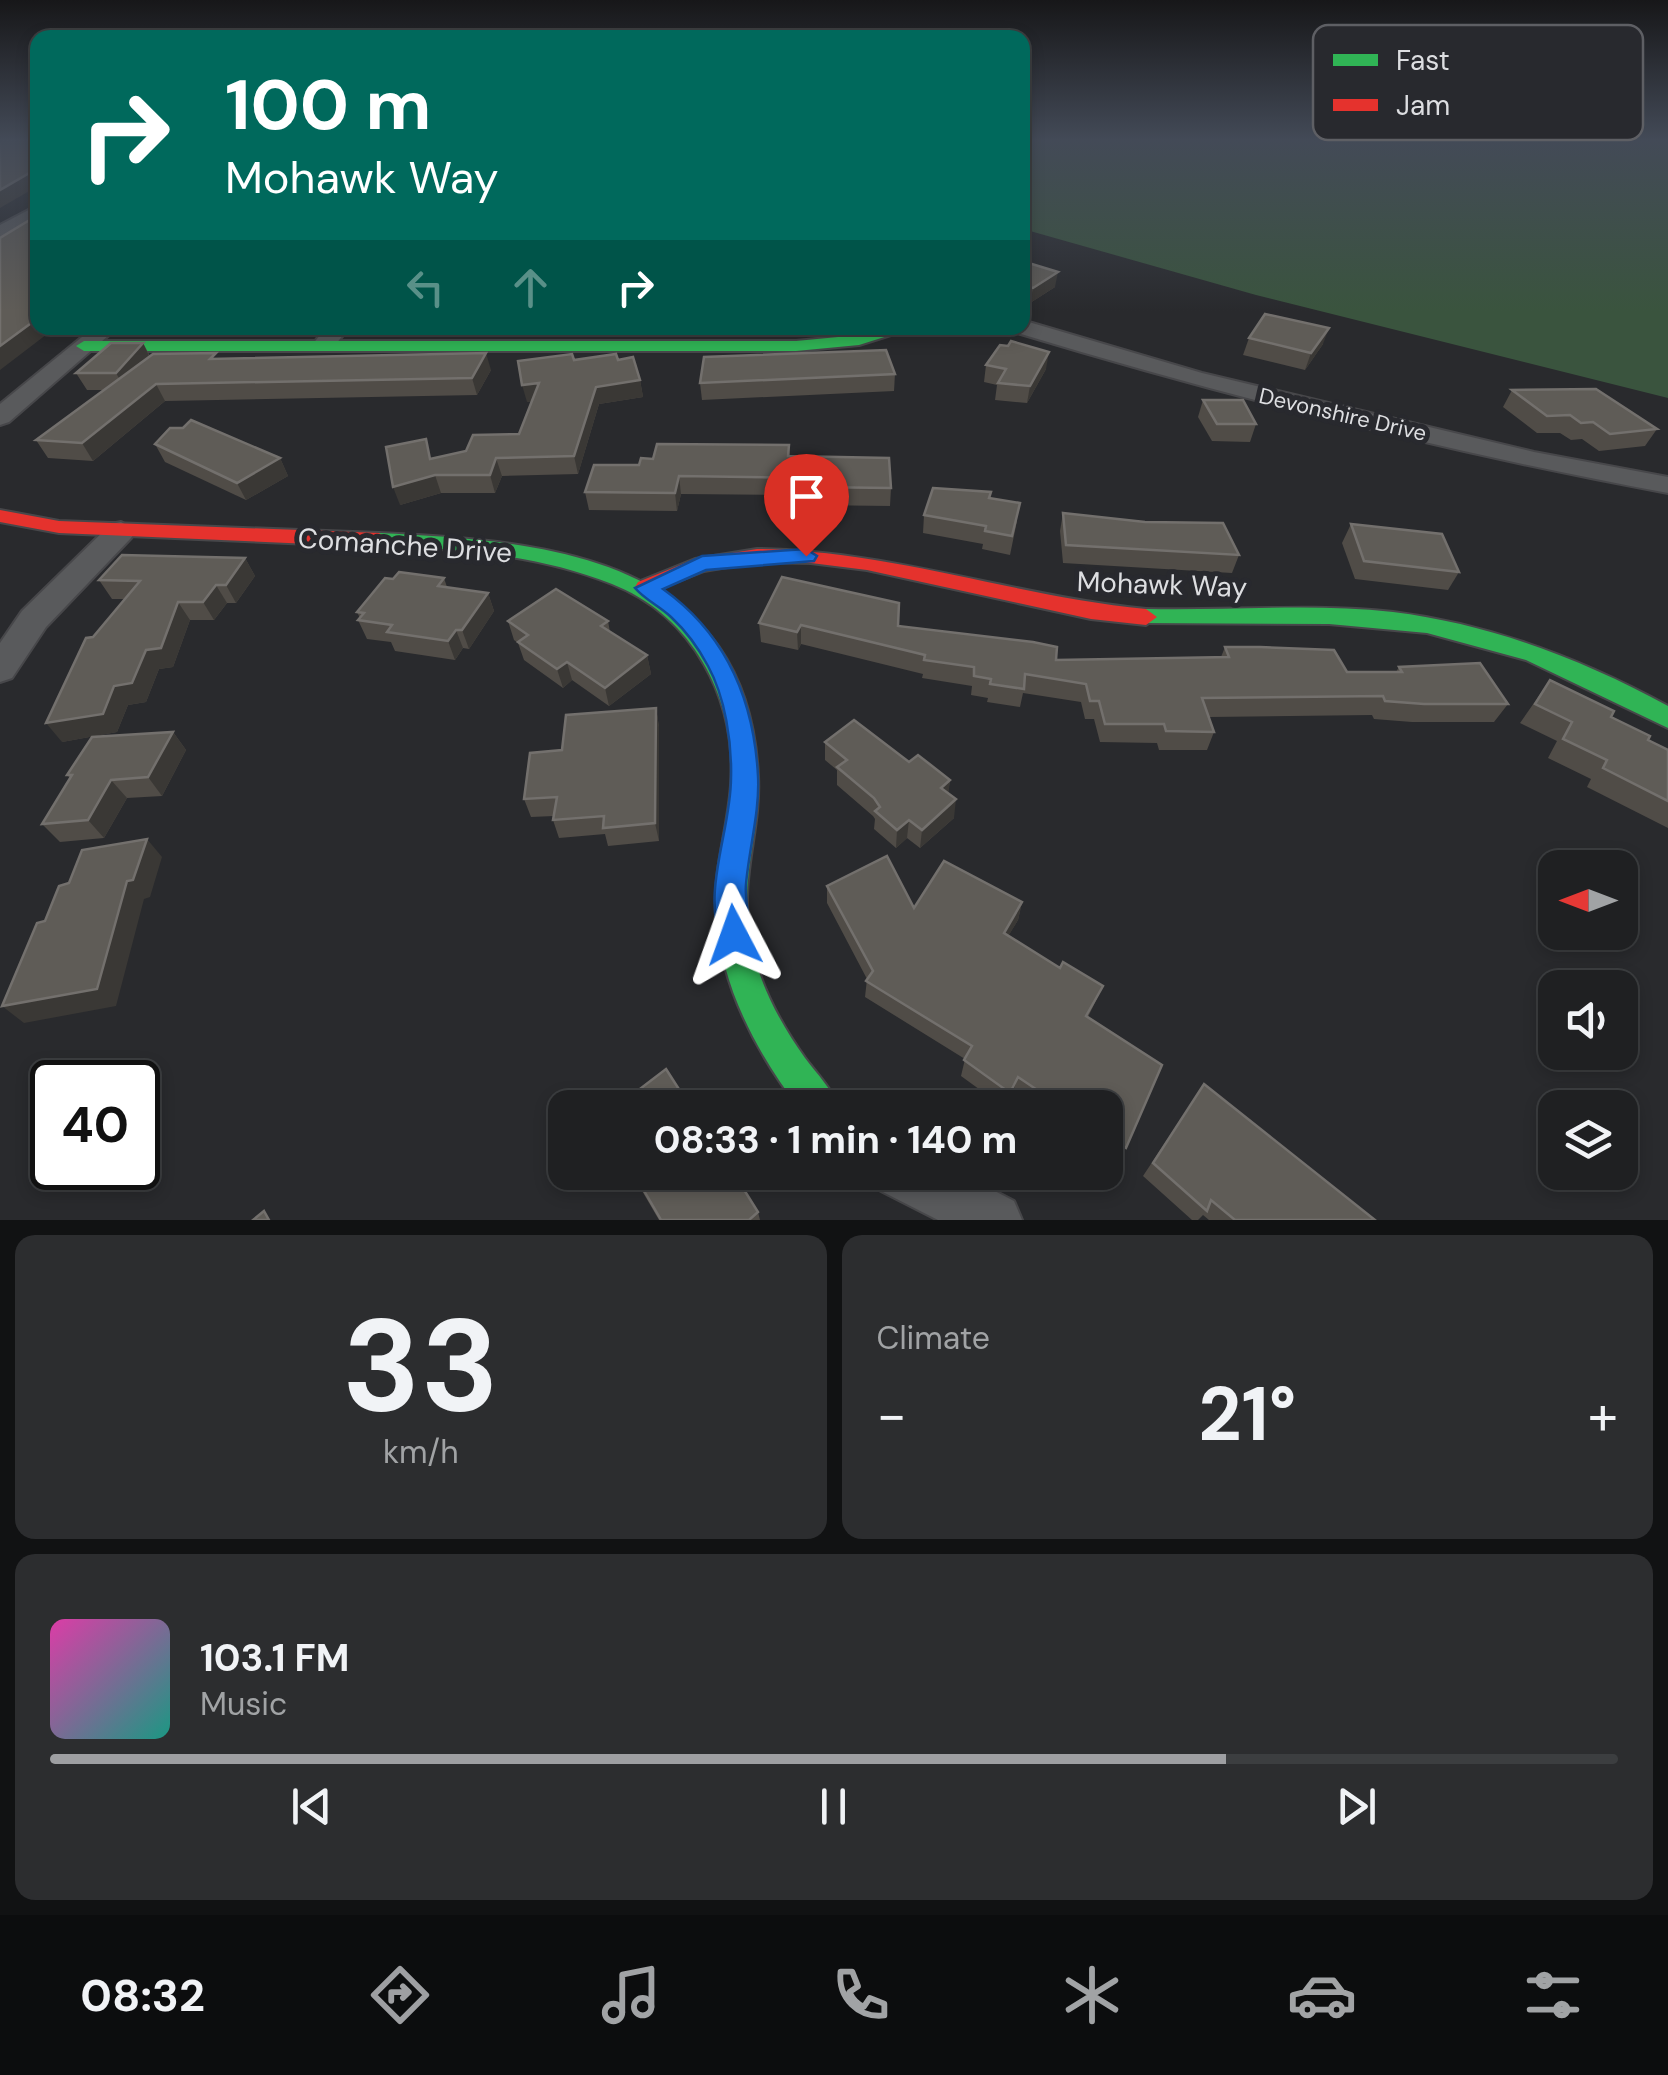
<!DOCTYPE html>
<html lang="en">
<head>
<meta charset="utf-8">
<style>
	:root { --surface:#1f2022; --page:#2c2d2f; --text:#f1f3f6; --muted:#a1a3a5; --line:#3c3e40; --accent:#9e9fa2 }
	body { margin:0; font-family:"DM Sans",sans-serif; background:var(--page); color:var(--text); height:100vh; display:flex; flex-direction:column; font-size:38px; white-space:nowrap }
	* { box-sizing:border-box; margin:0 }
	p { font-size:32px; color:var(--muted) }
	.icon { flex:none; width:55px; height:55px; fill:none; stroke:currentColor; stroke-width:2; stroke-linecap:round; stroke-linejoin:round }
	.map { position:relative; height:1220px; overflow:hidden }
	.side { display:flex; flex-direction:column; gap:15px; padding:15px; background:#111213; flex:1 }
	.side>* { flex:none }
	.guide { position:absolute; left:30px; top:30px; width:1000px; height:305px; border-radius:20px; box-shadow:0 5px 15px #0003,0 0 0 2px var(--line); background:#00695c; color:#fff; overflow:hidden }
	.needle { width:65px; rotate:270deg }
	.controls { position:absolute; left:1538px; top:850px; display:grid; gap:20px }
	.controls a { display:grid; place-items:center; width:100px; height:100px; border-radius:20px; background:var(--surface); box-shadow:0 5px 15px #0003,0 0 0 2px var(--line); font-size:50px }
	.speed { position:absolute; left:30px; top:1060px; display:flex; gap:20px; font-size:50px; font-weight:700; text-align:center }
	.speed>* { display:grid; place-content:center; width:130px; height:130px; border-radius:50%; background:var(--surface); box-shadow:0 5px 15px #0003,0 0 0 2px var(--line); line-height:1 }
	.speed .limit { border:5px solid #111; border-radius:15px; background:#fff; color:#111 }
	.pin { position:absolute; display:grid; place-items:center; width:85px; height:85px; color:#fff; margin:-102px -42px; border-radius:50% 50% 50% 0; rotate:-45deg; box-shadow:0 0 10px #0007 }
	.pin .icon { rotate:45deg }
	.me { position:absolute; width:110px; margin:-55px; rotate:356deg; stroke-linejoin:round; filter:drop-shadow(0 0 8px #0008) }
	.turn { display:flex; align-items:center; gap:35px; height:210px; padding:0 30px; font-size:45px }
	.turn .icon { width:130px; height:130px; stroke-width:2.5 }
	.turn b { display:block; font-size:70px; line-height:85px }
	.lanes { display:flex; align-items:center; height:95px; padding:0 30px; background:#0003; justify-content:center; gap:50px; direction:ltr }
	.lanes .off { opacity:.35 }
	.big { font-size:75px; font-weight:700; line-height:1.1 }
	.side .widget { flex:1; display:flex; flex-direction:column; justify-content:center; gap:15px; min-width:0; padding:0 35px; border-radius:20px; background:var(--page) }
	.side .dial { align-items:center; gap:0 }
	.dial b { font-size:130px; line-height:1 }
	.song { display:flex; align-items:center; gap:30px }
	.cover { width:120px; height:120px; border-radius:15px; background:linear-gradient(135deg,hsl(320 70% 55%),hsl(170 70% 35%)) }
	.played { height:10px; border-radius:5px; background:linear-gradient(90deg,var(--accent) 75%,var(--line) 75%) }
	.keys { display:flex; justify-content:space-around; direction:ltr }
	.heat { display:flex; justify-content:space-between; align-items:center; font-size:55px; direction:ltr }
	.side .tiles { flex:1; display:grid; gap:15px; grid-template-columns:1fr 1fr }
	.widget:last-child { grid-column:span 2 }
	.trip { position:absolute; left:548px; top:1090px; width:575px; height:100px; border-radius:20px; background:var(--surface); box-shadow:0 5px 15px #0003,0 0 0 2px var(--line); font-weight:700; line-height:100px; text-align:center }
	.tabs { display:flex; height:160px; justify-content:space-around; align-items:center; background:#0c0d0e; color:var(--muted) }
	.tabs .icon { width:70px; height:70px }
	.tabs .active { color:var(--accent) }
	.tabs b { font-size:45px; color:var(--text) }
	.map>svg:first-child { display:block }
</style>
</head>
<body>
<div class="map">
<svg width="1668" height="1220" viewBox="0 0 1668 1220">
	<rect width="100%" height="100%" fill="#292a2d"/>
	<polygon fill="#3a543e" points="1023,140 1668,140 1668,398 1256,295 1023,229"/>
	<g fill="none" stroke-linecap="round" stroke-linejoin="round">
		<defs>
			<g id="street">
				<polygon points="38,205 38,218 0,239 0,225"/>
				<path d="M1022,320L1202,373L1534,452L1668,477V493C1447,452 1229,397 1014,332L1011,328H1022Z"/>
				<polygon points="93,328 117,328 9,422 0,425 0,404"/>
				<polygon points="326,328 349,328 330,351 314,351 311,346"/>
				<polygon points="121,522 136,531 131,538 46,627 12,678 0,682 0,643 22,611 111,524"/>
				<polygon points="874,1172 958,1172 1014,1201 1022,1220 938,1220 881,1191"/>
			</g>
			<g id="fast">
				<polygon points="889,328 913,328 859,345 796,351 84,351 76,346 84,341 796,341 859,335"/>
				<path d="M379,533C552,541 748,558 758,776C761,834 738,878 751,942C759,984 780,1023 805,1058C817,1074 832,1089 839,1108H799C756,1052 721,985 716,914C713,870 728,829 731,785C737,699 693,616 612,584C557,562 498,553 440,549C418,548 393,550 372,545L369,540Z"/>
				<path d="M1146,609C1228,611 1311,603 1393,612C1490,624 1582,659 1668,706V728L1526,660L1427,633L1329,624L1138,623L1135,617L1138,611Z"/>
			</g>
			<g id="jam">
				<polygon points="0,510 59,521 379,533 389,540 379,547 59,533 0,522"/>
				<path d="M757,549C889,550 1014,596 1146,609L1157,617L1146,625L1091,619L867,570L811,563L757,562L704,571L646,594L635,587L638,582L695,559Z"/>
			</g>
		</defs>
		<use href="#street" stroke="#47474a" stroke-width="4"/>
		<use href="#fast" stroke="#47474a" stroke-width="4"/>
		<use href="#jam" stroke="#47474a" stroke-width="4"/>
		<use href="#street" fill="#595a5c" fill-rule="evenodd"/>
		<use href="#fast" fill="#30b455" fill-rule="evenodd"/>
		<use href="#jam" fill="#e5322d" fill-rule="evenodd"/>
	</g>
	<g fill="#504c47">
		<polygon points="1022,261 1055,287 1030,303 1022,301"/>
		<polygon points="145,328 179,328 175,332"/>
		<polygon points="1249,338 1323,344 1305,370 1243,355"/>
		<polygon points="143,343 150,356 491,370 477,395 165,401 93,461 48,458 36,440 104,390 87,390 76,373"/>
		<polygon points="574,360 618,360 640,380 643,397 599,404 578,474 502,476 495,493 441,493 400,505 432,458 466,451 519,434 532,401 527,402"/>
		<polygon points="986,365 1046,369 1027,403 995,400 997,385 984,382"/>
		<polygon points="895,374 894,391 702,400 700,383"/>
		<polygon points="1512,390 1657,429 1645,446 1599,451 1582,439 1571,440 1560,433 1537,433 1503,407"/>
		<polygon points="1203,400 1256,424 1250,442 1212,441 1198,417"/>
		<polygon points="155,444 280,458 288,476 246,500 165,462"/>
		<polygon points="789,445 790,456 891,488 890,506 810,505 810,495 681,494 677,511 589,510 585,492 653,459"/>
		<polygon points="991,492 990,498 1017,521 1010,555 982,549 983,544 923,533 924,515"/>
		<polygon points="1063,513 1239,555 1232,573 1063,563 1060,531"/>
		<polygon points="1351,524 1459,572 1448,590 1355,579 1342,543"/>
		<polygon points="245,558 255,576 236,603 227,603 214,620 190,620 173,667 159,669 146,702 128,705 117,732 62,742 93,637 125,599 112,599 99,580"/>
		<polygon points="444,578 447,587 488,593 494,611 469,649 463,648 455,660 395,651 391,642 367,639 358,620 360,618 357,612 393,579"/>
		<polygon points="508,621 608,621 610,632 647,655 651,674 609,706 572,680 563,688 524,660 518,643 514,640"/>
		<polygon points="759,623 898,626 1056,660 1221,657 1225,647 1347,672 1396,672 1399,667 1508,704 1494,722 1412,722 1374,719 1372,715 1209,717 1214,732 1207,750 1159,750 1157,743 1100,742 1094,719 1085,719 1081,702 1023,693 1020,707 987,702 988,698 971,695 972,686 922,678 923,674 801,644 798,650 761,642"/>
		<polygon points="1550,680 1648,740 1668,750 1668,828 1587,787 1591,779 1548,758 1557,741 1520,723"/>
		<polygon points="656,708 659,727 659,841 608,846 605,834 559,838 553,820 554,816 531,817 524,799 562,750"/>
		<polygon points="173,732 186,750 162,796 127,798 104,838 60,842 42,824 70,778 67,775"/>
		<polygon points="825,742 909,762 950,780 948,793 954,818 920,848 907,838 896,848 874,829 875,819 873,816 837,785 837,770 825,760"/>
		<polygon points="827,886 914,908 1022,902 1018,920 1008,936 1060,968 1103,986 1088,1017 1126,1148 1117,1162 1105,1153 1105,1108 1036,1108 1013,1092 1005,1108 961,1076 965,1059 865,997 867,979 827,903"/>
		<polygon points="1204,1084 1375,1220 1209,1220 1203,1215 1198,1220 1192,1220 1143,1176"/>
		<polygon points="631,1172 733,1172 758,1212 760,1220 659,1220"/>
	</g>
	<g fill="#3a3835">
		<polygon points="38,168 38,186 0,208 0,190"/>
		<polygon points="1058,272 1055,287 1030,303 1033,288"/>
		<polygon points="38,318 38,328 55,328 0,370 0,346"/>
		<polygon points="1329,328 1323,344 1305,370 1311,353"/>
		<polygon points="143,343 151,360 126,390 116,373"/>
		<polygon points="1049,352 1046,369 1027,403 1030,386"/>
		<polygon points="486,353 491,370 477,395 472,378"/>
		<polygon points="640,380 643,397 599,404 578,474 574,456 596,387"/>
		<polygon points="539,383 543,400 527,402 522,385"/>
		<polygon points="156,384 165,401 93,461 82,443"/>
		<polygon points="280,458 288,476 246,500 237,483"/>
		<polygon points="496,458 502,476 495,493 490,475"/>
		<polygon points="435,475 441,493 400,505 393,487"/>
		<polygon points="679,476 681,494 677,511 675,493"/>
		<polygon points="245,558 255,576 236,603 226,585"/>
		<polygon points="216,585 227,603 214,620 203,602"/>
		<polygon points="488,593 494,611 469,649 462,630"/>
		<polygon points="178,602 190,620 173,667 159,669 146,702 128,705 117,732 62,742 46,723 114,686 146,650"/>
		<polygon points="801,625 801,644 798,650 797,632"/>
		<polygon points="456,630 463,648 455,660 448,641"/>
		<polygon points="647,655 651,674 609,706 605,688"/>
		<polygon points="567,662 572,680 563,688 557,669"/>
		<polygon points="656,708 659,727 659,841 655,823"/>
		<polygon points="173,732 186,750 162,796 148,777"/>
		<polygon points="111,780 127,798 104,838 88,820"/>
		<polygon points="950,780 948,798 941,788"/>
		<polygon points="956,799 954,818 920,848 922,830"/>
		<polygon points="909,820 907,838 896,848 897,830"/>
		<polygon points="147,839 162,857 150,897 144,899 116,1006 24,1023 2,1006 127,881"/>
		<polygon points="1022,902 1018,920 1000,950 1004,933"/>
		<polygon points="1018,1077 1013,1092 1005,1108 1010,1093"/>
	</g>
	<g fill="#5f5c57" stroke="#73706d" stroke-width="2.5">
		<polygon points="0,140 38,140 38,168 0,190"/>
		<polygon points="38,215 38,318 0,346 0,238"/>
		<polygon points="1022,261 1058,272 1033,288 1022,285"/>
		<polygon points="1265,314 1329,328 1311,353 1249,338"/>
		<polygon points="1011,341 1049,352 1030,386 998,383 1006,369 986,365 1000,345 1008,346"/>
		<polygon points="111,343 143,343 116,373 76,373"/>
		<polygon points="886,350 895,374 700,383 704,357"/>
		<polygon points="216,353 210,359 486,353 472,378 156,384 82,443 36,440 153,354"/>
		<polygon points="572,354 574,360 616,354 618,360 633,357 640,380 596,387 574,456 496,458 490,475 435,475 393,487 386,447 426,439 430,459 466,451 473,435 519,434 539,383 522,385 518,361"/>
		<polygon points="1596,389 1657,429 1610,434 1593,422 1581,423 1570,415 1547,416 1512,390"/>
		<polygon points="1203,400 1243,400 1256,424 1217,424"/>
		<polygon points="191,420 280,458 237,483 155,444 170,428 183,428"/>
		<polygon points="657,444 789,445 788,456 889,458 891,488 810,487 810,478 679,476 675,493 585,492 594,465 639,465 641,458 653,459"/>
		<polygon points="933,488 991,492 989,498 1020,503 1012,536 985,531 986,526 924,515"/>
		<polygon points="1063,513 1145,522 1223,523 1239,555 1066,545"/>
		<polygon points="1351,524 1442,534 1459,572 1364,561"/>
		<polygon points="122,555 245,558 226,585 216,585 203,602 178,602 161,648 146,650 132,683 114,686 103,714 46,723 86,638 93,637 140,581 99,580"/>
		<polygon points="399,572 444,578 438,586 488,593 462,630 456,630 448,641 387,632 392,625 358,620 364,613 357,612 385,578 393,579"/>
		<polygon points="782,577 899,603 898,626 1033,642 1057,647 1056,660 1229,657 1225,647 1260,647 1334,650 1347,672 1402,672 1399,667 1480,663 1508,704 1424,704 1385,701 1383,696 1202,698 1214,732 1166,731 1164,724 1105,724 1099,701 1090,701 1086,684 1025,674 1024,689 990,684 991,679 974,676 974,667 924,660 925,655 801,625 797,632 759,623"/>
		<polygon points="556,589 608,621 601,626 647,655 605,688 567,662 557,669 518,642 528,635 508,621"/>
		<polygon points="1550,680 1614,711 1611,717 1650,736 1648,740 1668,750 1668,801 1603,768 1607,760 1563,739 1572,722 1535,704"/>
		<polygon points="656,708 655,823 603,828 604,816 553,820 557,797 524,799 530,753 562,750 566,715"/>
		<polygon points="854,720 909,762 918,755 950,780 941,788 956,799 922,830 909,820 897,830 875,811 880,807 874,798 837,767 847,760 825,742"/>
		<polygon points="173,732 148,777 111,780 88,820 42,824 72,775 67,775 92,737"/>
		<polygon points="147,839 133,880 127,881 97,989 2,1006 37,923 45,921 59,886 69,883 82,850"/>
		<polygon points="887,856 914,908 944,861 1022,902 1004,933 1060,968 1063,962 1103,986 1086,1016 1162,1065 1126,1148 1105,1134 1105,1108 1064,1108 1018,1077 1010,1093 964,1060 972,1046 866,981 873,971 827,886"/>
		<polygon points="666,1069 691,1108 615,1108"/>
		<polygon points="1204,1084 1375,1220 1235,1220 1211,1200 1207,1211 1153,1163"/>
		<polygon points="633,1172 733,1172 758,1212 749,1220 661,1220"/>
		<polygon points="264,1211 269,1220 253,1220"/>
	</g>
	<linearGradient id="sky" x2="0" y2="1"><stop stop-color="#171719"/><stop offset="0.45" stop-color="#434a57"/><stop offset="1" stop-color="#434a57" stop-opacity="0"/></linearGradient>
	<rect width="1668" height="311" fill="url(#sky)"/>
	<path fill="#1a73e8" stroke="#114b97" stroke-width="2.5" d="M806,549L817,556L814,561L706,570L663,589C726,634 754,700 758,776C760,811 749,849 746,884C744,905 754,926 745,945L734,949L723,945C700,893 731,832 731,778C732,742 725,697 708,666C699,649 685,630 671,617C660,606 645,600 635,588L702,556Z"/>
	<g text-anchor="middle" stroke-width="10" stroke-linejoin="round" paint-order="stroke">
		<g font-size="22" fill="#dddee1" stroke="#28292e">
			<text transform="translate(1343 414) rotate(13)" y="8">Devonshire Drive</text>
		</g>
		<g font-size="28" fill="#dddee1" stroke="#28292e">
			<text transform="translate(405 545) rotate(4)" y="10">Comanche Drive</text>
			<text transform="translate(1162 584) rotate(2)" y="10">Mohawk Way</text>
		</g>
	</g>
	<rect x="1313" y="25" width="330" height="115" rx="15" fill="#28292e" stroke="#5e5f64" stroke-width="2.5"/>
	<rect x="1333" y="54" width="45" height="12" fill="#30b455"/>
	<rect x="1333" y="99" width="45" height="12" fill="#e5322d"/>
	<g font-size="28" fill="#dddee1">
		<text x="1396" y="70">Fast</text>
		<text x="1396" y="115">Jam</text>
	</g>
</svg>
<div class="controls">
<a><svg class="needle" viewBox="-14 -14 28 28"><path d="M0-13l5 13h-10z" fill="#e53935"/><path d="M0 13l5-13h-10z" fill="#a1a3a5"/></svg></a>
<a><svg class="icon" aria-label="sound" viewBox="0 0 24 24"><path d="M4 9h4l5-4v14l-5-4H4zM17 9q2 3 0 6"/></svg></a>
<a><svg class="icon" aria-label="layers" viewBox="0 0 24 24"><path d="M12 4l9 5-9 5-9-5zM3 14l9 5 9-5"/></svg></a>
</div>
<div class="speed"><div class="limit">40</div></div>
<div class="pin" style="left:806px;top:556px;background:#d93025"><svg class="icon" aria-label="arrive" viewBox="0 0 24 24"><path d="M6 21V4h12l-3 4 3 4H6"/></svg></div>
<svg class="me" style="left:734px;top:935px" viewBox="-20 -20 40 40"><path d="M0-17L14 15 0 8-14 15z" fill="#1a73e8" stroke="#fff" stroke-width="4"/></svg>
<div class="trip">08:33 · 1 min · 140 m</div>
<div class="guide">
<div class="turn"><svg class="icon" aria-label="right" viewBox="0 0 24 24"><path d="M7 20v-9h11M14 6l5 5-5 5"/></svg><div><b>100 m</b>Mohawk Way</div></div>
<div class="lanes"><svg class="icon off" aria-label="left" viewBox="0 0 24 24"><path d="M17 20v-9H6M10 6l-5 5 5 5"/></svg><svg class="icon off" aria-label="ahead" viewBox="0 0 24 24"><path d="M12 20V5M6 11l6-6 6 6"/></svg><svg class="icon" aria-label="right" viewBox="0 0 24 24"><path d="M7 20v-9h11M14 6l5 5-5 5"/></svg></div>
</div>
</div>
<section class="side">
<div class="tiles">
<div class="widget dial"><b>33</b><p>km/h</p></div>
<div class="widget"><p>Climate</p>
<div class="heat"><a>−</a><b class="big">21°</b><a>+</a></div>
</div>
<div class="widget">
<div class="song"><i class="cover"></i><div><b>103.1 FM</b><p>Music</p></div></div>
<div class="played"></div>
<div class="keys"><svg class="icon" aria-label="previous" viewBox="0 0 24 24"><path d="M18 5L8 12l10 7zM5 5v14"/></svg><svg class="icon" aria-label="pause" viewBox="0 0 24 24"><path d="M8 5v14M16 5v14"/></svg><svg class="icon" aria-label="next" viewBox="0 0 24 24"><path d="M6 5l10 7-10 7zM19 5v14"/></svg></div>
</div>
</div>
</section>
<nav class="tabs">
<b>08:32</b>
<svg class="icon active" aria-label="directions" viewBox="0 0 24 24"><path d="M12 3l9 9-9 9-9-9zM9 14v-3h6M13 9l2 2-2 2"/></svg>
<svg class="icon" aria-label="music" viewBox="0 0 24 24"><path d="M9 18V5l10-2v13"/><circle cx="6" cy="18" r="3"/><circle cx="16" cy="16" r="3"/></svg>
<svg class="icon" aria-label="phone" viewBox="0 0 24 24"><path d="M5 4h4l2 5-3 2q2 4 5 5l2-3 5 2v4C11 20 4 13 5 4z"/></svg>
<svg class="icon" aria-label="climate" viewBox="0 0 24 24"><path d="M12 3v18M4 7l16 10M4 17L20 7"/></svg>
<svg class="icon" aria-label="car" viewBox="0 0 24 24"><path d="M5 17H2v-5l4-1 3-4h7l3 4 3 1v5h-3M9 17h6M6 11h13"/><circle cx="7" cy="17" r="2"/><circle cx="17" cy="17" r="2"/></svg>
<svg class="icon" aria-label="filters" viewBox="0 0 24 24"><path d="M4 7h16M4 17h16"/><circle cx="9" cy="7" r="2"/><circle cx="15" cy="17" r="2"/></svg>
</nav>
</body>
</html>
